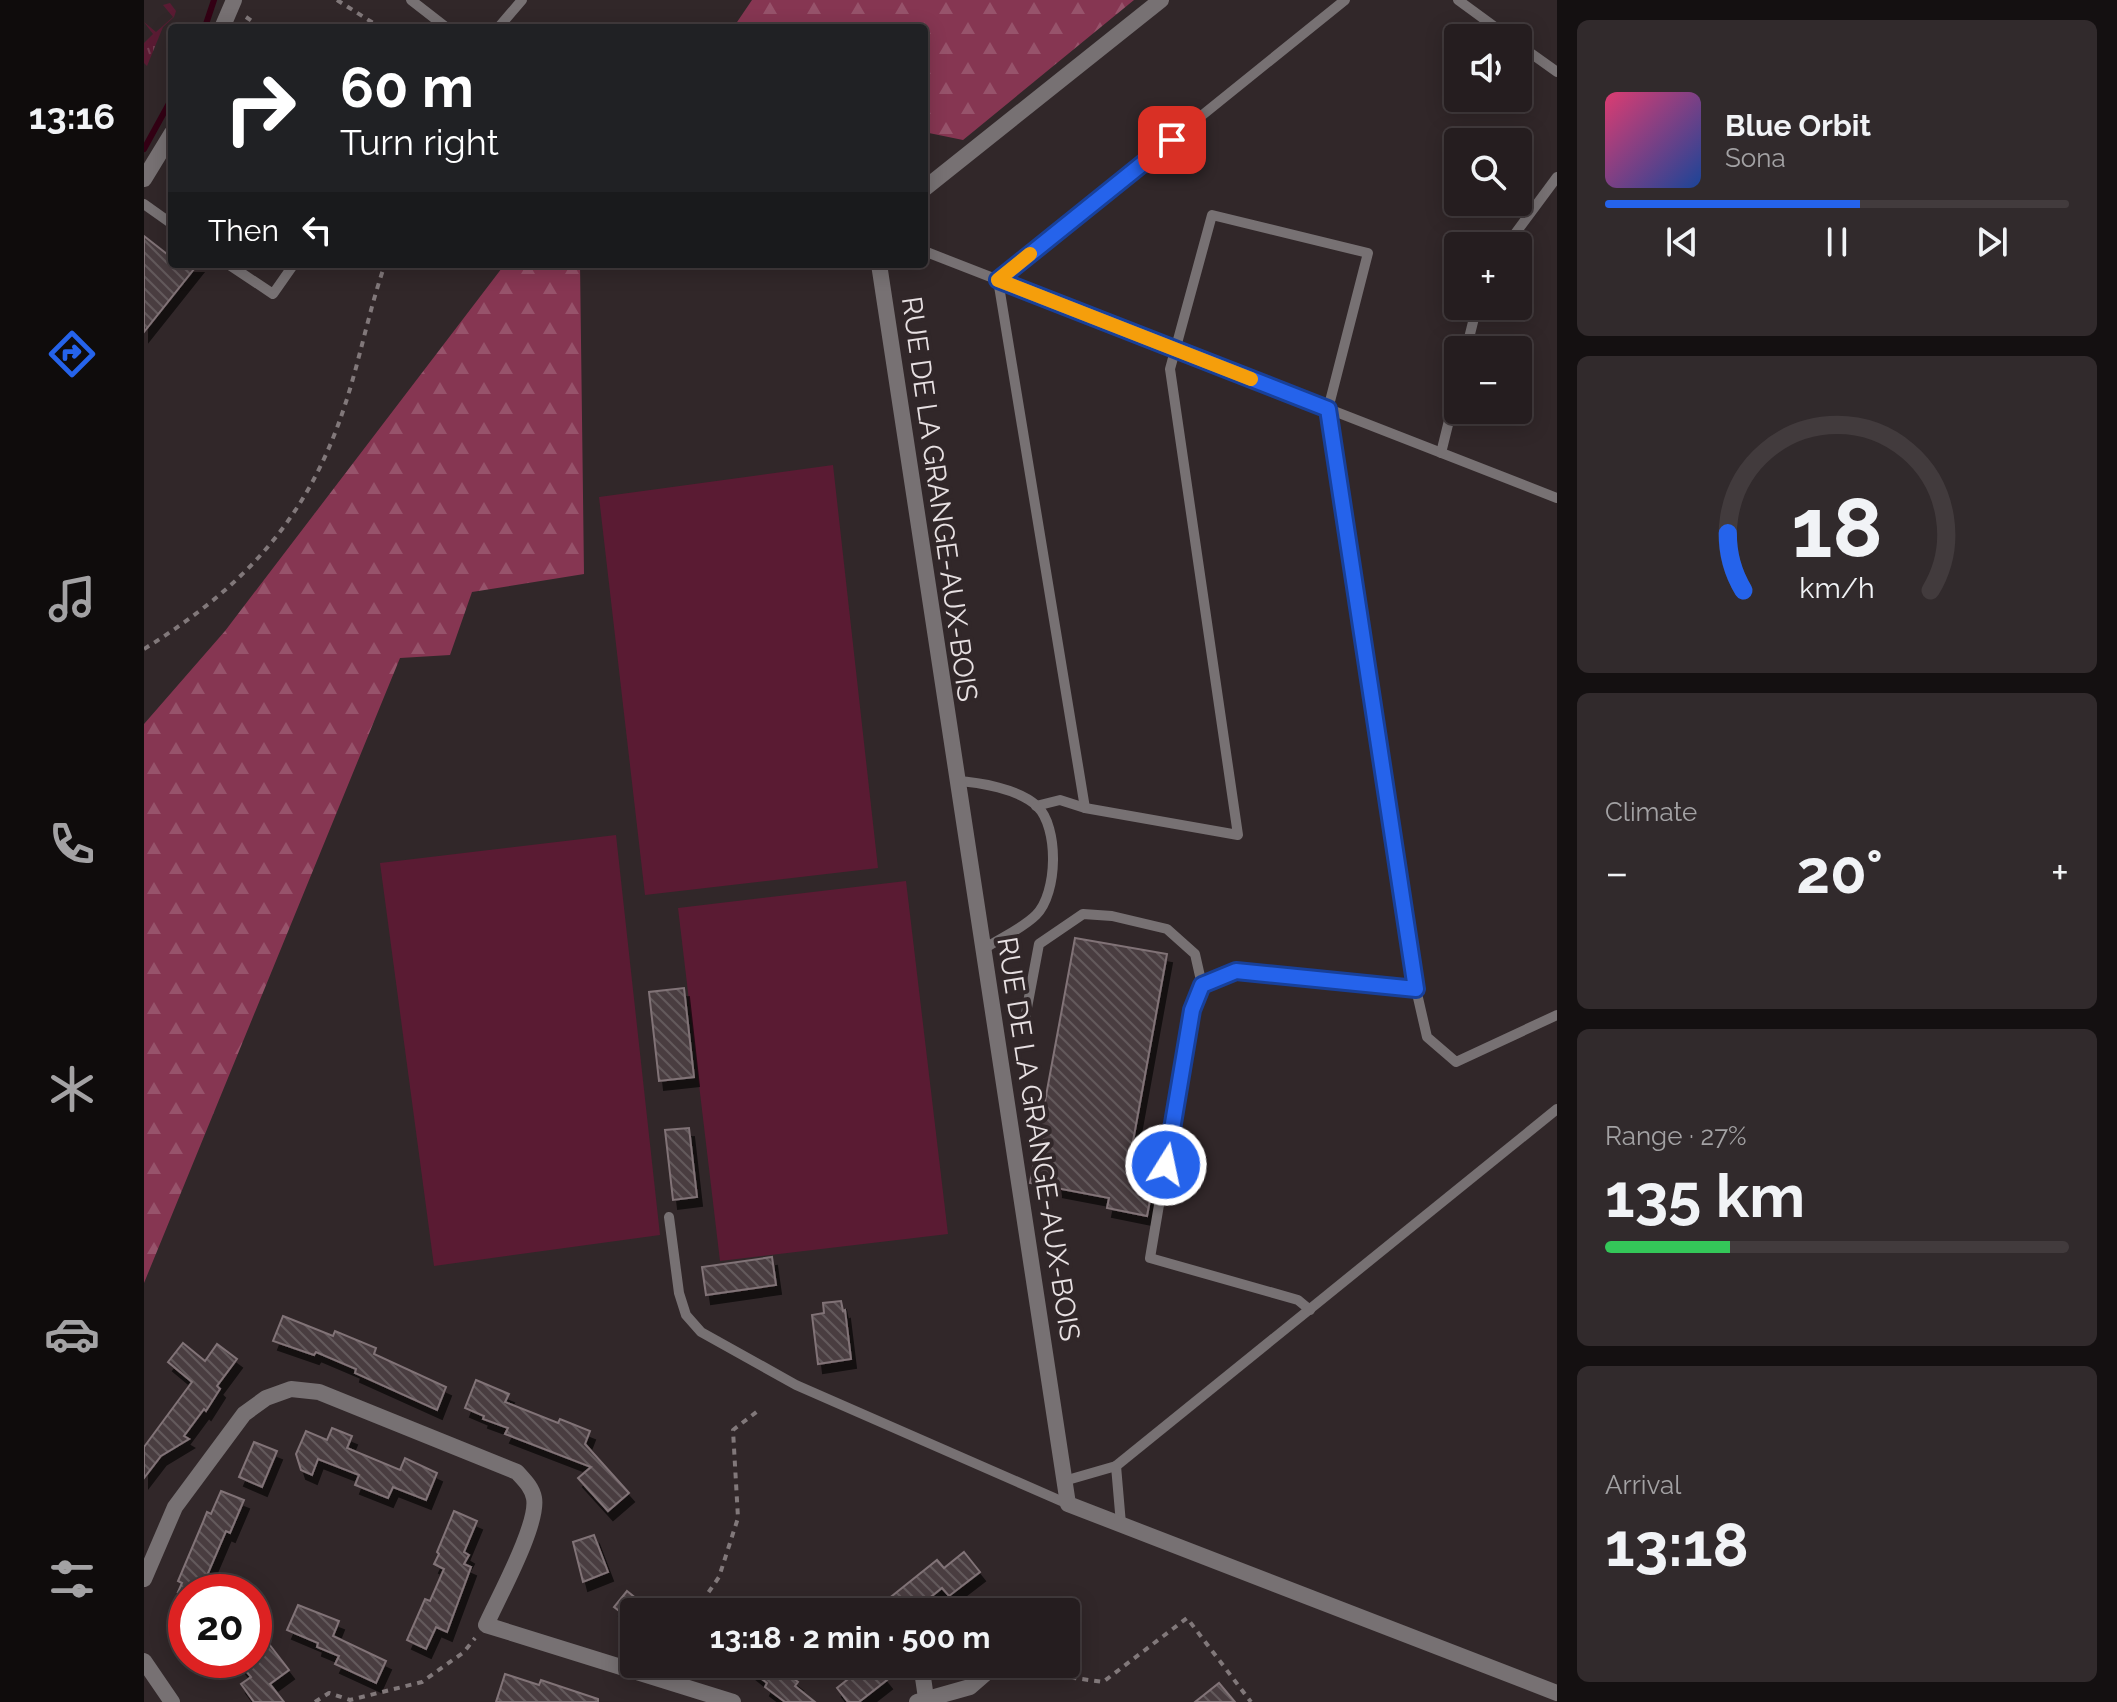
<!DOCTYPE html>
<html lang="en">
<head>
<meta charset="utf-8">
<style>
	:root { --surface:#251d1f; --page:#312a2c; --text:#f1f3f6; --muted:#a3a2a4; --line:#423b3d; --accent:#2563eb }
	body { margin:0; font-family:Raleway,sans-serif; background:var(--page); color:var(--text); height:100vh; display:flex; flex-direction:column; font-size:30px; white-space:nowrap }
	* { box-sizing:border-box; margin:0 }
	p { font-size:26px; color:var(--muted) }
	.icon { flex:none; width:44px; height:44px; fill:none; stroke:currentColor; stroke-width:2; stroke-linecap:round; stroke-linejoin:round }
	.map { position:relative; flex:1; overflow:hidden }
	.sheet { display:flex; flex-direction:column; gap:20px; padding:20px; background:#141011; width:560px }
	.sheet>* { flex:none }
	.guide { position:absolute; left:24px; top:24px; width:760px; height:244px; border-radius:8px; box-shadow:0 4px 20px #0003,0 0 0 2px var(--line); background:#202124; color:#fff; overflow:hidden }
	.controls { position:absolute; left:1300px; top:24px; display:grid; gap:16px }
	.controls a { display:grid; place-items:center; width:88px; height:88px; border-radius:8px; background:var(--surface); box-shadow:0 4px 20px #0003,0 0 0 2px var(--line); font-size:40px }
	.speed { position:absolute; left:24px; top:1574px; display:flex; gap:16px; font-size:40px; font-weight:700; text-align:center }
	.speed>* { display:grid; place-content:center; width:104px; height:104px; border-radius:50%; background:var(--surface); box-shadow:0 4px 20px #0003,0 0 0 2px var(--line); line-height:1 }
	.speed .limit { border:12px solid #d22; background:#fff; color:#111 }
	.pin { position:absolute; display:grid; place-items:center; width:68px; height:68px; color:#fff; margin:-34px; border-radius:16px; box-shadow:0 4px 12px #0006 }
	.me { position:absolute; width:88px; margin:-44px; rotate:10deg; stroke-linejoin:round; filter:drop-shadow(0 0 6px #0008) }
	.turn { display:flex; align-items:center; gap:28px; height:168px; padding:0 40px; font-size:36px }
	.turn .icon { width:104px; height:104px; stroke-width:2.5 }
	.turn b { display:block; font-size:56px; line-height:68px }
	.then { display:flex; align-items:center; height:76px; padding:0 40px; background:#0003; gap:16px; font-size:30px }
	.big { font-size:60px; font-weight:700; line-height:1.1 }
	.sheet .widget { flex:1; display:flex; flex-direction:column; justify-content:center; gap:12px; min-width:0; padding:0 28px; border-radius:12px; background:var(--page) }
	.sheet .dial { align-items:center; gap:0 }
	.dial svg { height:208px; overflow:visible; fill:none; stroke:var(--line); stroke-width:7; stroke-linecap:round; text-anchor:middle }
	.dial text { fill:var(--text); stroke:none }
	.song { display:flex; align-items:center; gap:24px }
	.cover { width:96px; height:96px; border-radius:12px; background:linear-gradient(135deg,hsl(340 70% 55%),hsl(220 70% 35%)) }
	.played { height:8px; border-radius:4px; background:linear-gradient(90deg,var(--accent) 55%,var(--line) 55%) }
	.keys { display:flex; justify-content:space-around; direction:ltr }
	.heat { display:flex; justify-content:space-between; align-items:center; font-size:44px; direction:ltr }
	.charge { height:12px; border-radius:6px; background:linear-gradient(90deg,#34c759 27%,var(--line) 0) }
	.trip { position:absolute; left:476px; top:1598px; width:460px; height:80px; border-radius:8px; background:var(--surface); box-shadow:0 4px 20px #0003,0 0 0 2px var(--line); font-weight:700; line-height:80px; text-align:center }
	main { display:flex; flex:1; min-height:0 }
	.tab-bar { display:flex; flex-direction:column; width:144px; justify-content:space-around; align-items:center; background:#0f0c0c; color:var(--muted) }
	.tab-bar .icon { width:56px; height:56px }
	.tab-bar .on { color:var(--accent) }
	.tab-bar b { font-size:36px; color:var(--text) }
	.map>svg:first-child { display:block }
</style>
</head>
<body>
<main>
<nav class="tab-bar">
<b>13:16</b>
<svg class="icon on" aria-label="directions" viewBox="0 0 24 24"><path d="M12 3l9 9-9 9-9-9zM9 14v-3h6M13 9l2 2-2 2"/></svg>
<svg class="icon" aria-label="music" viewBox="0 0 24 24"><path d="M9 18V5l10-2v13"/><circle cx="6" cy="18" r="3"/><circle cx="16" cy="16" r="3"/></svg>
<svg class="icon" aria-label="phone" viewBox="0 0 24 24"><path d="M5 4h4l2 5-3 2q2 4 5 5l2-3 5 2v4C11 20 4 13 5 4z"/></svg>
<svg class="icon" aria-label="climate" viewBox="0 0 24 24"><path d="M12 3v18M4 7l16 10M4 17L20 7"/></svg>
<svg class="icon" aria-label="car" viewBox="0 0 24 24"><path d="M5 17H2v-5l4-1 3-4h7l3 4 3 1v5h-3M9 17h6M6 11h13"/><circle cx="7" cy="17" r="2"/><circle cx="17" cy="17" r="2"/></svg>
<svg class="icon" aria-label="filters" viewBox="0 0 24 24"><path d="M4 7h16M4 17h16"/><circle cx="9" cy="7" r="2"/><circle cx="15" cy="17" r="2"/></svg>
</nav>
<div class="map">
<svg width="1413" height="1702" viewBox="0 0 1413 1702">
	<defs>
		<pattern id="grass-tufts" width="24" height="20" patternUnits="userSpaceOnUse" patternTransform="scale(2)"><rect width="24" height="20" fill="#5a1b33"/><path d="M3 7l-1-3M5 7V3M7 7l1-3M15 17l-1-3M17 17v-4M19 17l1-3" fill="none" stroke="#723c50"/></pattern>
		<pattern id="forest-firs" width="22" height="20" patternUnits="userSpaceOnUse" patternTransform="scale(2)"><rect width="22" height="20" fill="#863652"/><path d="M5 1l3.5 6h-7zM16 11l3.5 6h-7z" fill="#97536b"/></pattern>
		<pattern id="building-back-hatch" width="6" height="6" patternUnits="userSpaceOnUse" patternTransform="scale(2)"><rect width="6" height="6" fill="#4a3e41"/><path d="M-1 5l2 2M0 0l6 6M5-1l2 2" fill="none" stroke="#645a5c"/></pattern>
		<filter id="shadow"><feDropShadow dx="5" dy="9" stdDeviation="0" flood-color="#0009"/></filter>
	</defs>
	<rect width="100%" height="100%" fill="#312729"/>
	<polygon fill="url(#grass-tufts)" points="26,3 32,11 30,17 19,27 3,66 0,63 0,43 9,34 0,22 12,32 29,17 19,5"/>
	<g fill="url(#forest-firs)">
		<polygon points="608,0 990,0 819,140 780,132 780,28 589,28"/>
		<polygon points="361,264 436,264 440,574 328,592 306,655 256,658 0,1283 0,724 81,631"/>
	</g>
	<g fill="#5a1b33">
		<polygon points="689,465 734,868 501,895 455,497"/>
		<polygon points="472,835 516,1235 290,1266 236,863"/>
		<polygon points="762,881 804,1234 576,1261 534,908"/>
	</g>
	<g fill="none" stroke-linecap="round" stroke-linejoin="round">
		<g stroke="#330014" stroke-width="6">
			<polyline points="61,27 70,0"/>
			<polyline points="0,149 28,98"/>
		</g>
	</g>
	<g fill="url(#building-back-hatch)" stroke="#817377" stroke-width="2" filter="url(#shadow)">
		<polygon points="0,236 28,258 28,264 54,264 0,332"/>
		<polygon points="931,938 1023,954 984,1169 1011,1174 1003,1216 963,1208 965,1198 886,1183"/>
		<polygon points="540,988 550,1077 515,1081 505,992"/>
		<polygon points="545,1128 553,1197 529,1200 521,1130"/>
		<polygon points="628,1257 632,1285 562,1295 558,1267"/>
		<polygon points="697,1301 699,1311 701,1310 707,1359 674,1364 668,1315 680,1313 679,1303"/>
		<polygon points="139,1316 189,1336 191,1331 232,1348 230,1354 302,1387 293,1410 211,1373 212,1369 172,1352 170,1355 129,1341"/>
		<polygon points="39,1343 61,1361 73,1344 93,1359 73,1386 76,1389 62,1411 60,1409 40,1436 45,1439 17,1456 0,1478 0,1447 48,1382 24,1362"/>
		<polygon points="332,1380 365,1394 361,1402 414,1423 416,1419 446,1431 441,1444 485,1493 464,1511 434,1478 447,1467 361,1434 364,1428 339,1419 340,1416 321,1408"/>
		<polygon points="188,1428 208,1436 203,1448 256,1470 261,1458 293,1473 282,1500 249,1487 244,1498 211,1485 215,1475 174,1459 168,1475 157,1470 152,1454 162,1431 183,1440"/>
		<polygon points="110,1442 133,1451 118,1487 95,1477"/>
		<polygon points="77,1491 100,1500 86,1533 82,1531 56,1592 34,1592 38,1583 34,1581 59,1522 63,1512 67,1514"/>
		<polygon points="310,1511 333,1521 320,1552 325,1555 320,1564 327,1567 303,1632 292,1627 282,1649 263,1640 281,1599 286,1601 300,1569 290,1564 295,1554 293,1552"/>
		<polygon points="450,1535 464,1572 439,1582 429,1542"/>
		<polygon points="820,1552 836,1572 805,1596 798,1588 768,1612 728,1612 793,1560 800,1568"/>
		<polygon points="483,1591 509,1612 490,1612 490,1622 470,1607"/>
		<polygon points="154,1605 195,1621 189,1636 242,1661 232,1683 191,1664 195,1656 173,1647 174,1643 143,1630"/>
		<polygon points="125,1644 145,1670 126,1684 140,1702 110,1702 97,1684 107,1677 97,1665 103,1660 110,1660 110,1655"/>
		<polygon points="599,1664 630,1664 654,1682 651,1686 671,1702 641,1702 621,1687 623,1683"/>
		<polygon points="723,1664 730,1664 743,1680 715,1702 704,1702 693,1688"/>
		<polygon points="361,1674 395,1685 397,1680 454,1699 454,1702 352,1702"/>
		<polygon points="1075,1683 1091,1702 1051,1702"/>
	</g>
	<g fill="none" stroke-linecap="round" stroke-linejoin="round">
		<g stroke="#81787a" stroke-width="4" stroke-dasharray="6 6" stroke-linecap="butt">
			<polyline points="193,0 237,28"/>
			<polyline points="102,17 118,28"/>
			<path d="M0,649C100,587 164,519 201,405C216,359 225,310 241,264"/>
			<polyline points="551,1612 575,1577 594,1518 589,1430 615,1410"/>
			<polyline points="867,1669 959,1682 1043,1618 1107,1702"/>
			<polyline points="171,1702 185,1693 206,1700 278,1682 320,1652 331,1638"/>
		</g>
		<g stroke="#777173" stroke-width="10">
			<polyline points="267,0 303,28"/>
			<polyline points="1314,0 1366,38"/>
			<polyline points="354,28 378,0"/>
			<polyline points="1374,44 1413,72"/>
			<polyline points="0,204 28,224"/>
			<polyline points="1362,246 1413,177"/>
			<polyline points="780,251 1413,498"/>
			<polyline points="84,264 129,294 150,264"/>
			<polyline points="1322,350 1333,306"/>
			<polyline points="1297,453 1314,384"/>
			<path d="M812,781C835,782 875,789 893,806C915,827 914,893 892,915C878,929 856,938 840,949"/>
			<polyline points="892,806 916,800 941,808 1094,835 1026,369 1068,215 1224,253 1184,409 1272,989 1283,1037 1312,1062 1413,1015"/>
			<polyline points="941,808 854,280 1201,0"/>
			<polyline points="879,1029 895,944 939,914 968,916 1023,929 1051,954 1058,985"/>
			<polyline points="525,1217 535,1293 542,1315 557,1332 652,1385 924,1504"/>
			<polyline points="1166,1310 1154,1300 1006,1258 1048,1010 1058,985 1092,971 1272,989"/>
			<polyline points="972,1466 1413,1109"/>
			<polyline points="920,1481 972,1466 977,1524"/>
		</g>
		<g stroke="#777173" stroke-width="16">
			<polyline points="780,189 1017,0"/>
			<polyline points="735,264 924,1504 1413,1693"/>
			<path d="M0,1579L31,1507L100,1414L122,1398L147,1389L175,1392L373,1472C380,1480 388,1487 390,1498C395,1524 354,1598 342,1625L589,1702"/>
			<polyline points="0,1661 28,1702"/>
			<polyline points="777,1664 782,1698"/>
			<polyline points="773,1702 826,1687 849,1667 847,1664"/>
		</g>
		<g stroke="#777173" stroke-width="16">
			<polyline points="78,28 90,0"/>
			<polyline points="0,179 28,133"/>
		</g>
	</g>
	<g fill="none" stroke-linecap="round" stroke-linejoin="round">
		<defs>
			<polyline id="route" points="1022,1165 1048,1010 1058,985 1092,971 1272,989 1184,409 854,280 1028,140"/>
		</defs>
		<use href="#route" stroke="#184099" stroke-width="20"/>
		<use href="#route" stroke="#2563eb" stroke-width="14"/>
		<polyline stroke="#f59e0b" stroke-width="14" points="886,254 854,280 1107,379"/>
	</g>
	<g text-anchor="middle" stroke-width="8" stroke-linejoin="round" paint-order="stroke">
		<g font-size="28" fill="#e7e0e2" stroke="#312729">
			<text transform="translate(796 499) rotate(82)" y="10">RUE DE LA GRANGE-AUX-BOIS</text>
			<text transform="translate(895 1139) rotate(81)" y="10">RUE DE LA GRANGE-AUX-BOIS</text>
		</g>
	</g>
</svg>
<div class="controls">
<a><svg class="icon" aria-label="sound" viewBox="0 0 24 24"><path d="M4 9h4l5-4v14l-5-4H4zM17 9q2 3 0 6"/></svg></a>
<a><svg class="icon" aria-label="search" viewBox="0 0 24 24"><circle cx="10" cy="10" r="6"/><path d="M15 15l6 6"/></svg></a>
<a>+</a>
<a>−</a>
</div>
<div class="speed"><div class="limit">20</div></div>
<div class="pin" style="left:1028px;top:140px;background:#d93025"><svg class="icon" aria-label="arrive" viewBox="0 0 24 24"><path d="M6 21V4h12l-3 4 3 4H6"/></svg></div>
<svg class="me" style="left:1022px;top:1165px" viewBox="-20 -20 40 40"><circle r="17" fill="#2563eb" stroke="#fff" stroke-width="3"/><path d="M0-11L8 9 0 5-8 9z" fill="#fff"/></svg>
<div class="trip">13:18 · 2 min · 500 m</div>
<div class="guide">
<div class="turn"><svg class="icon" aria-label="right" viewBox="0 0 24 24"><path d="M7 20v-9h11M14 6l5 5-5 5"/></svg><div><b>60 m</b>Turn right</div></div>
<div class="then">Then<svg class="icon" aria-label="left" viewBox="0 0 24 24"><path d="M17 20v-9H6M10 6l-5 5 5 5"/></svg></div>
</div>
</div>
<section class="sheet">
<div class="widget">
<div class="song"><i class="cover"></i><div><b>Blue Orbit</b><p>Sona</p></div></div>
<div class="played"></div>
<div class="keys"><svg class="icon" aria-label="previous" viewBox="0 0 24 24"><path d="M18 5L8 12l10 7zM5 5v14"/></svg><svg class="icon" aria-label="pause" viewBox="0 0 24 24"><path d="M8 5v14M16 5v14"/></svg><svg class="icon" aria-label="next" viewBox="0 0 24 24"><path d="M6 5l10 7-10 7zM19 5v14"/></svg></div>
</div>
<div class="widget dial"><svg viewBox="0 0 100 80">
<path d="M14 69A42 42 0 1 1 86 69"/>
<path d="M14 69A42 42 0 0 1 8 47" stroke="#2563eb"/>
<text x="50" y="56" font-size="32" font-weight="700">18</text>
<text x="50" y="72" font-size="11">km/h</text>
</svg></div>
<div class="widget"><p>Climate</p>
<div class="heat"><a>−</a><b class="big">20°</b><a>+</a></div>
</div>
<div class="widget"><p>Range · 27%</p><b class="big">135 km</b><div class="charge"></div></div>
<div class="widget"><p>Arrival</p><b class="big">13:18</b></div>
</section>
</main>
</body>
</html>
